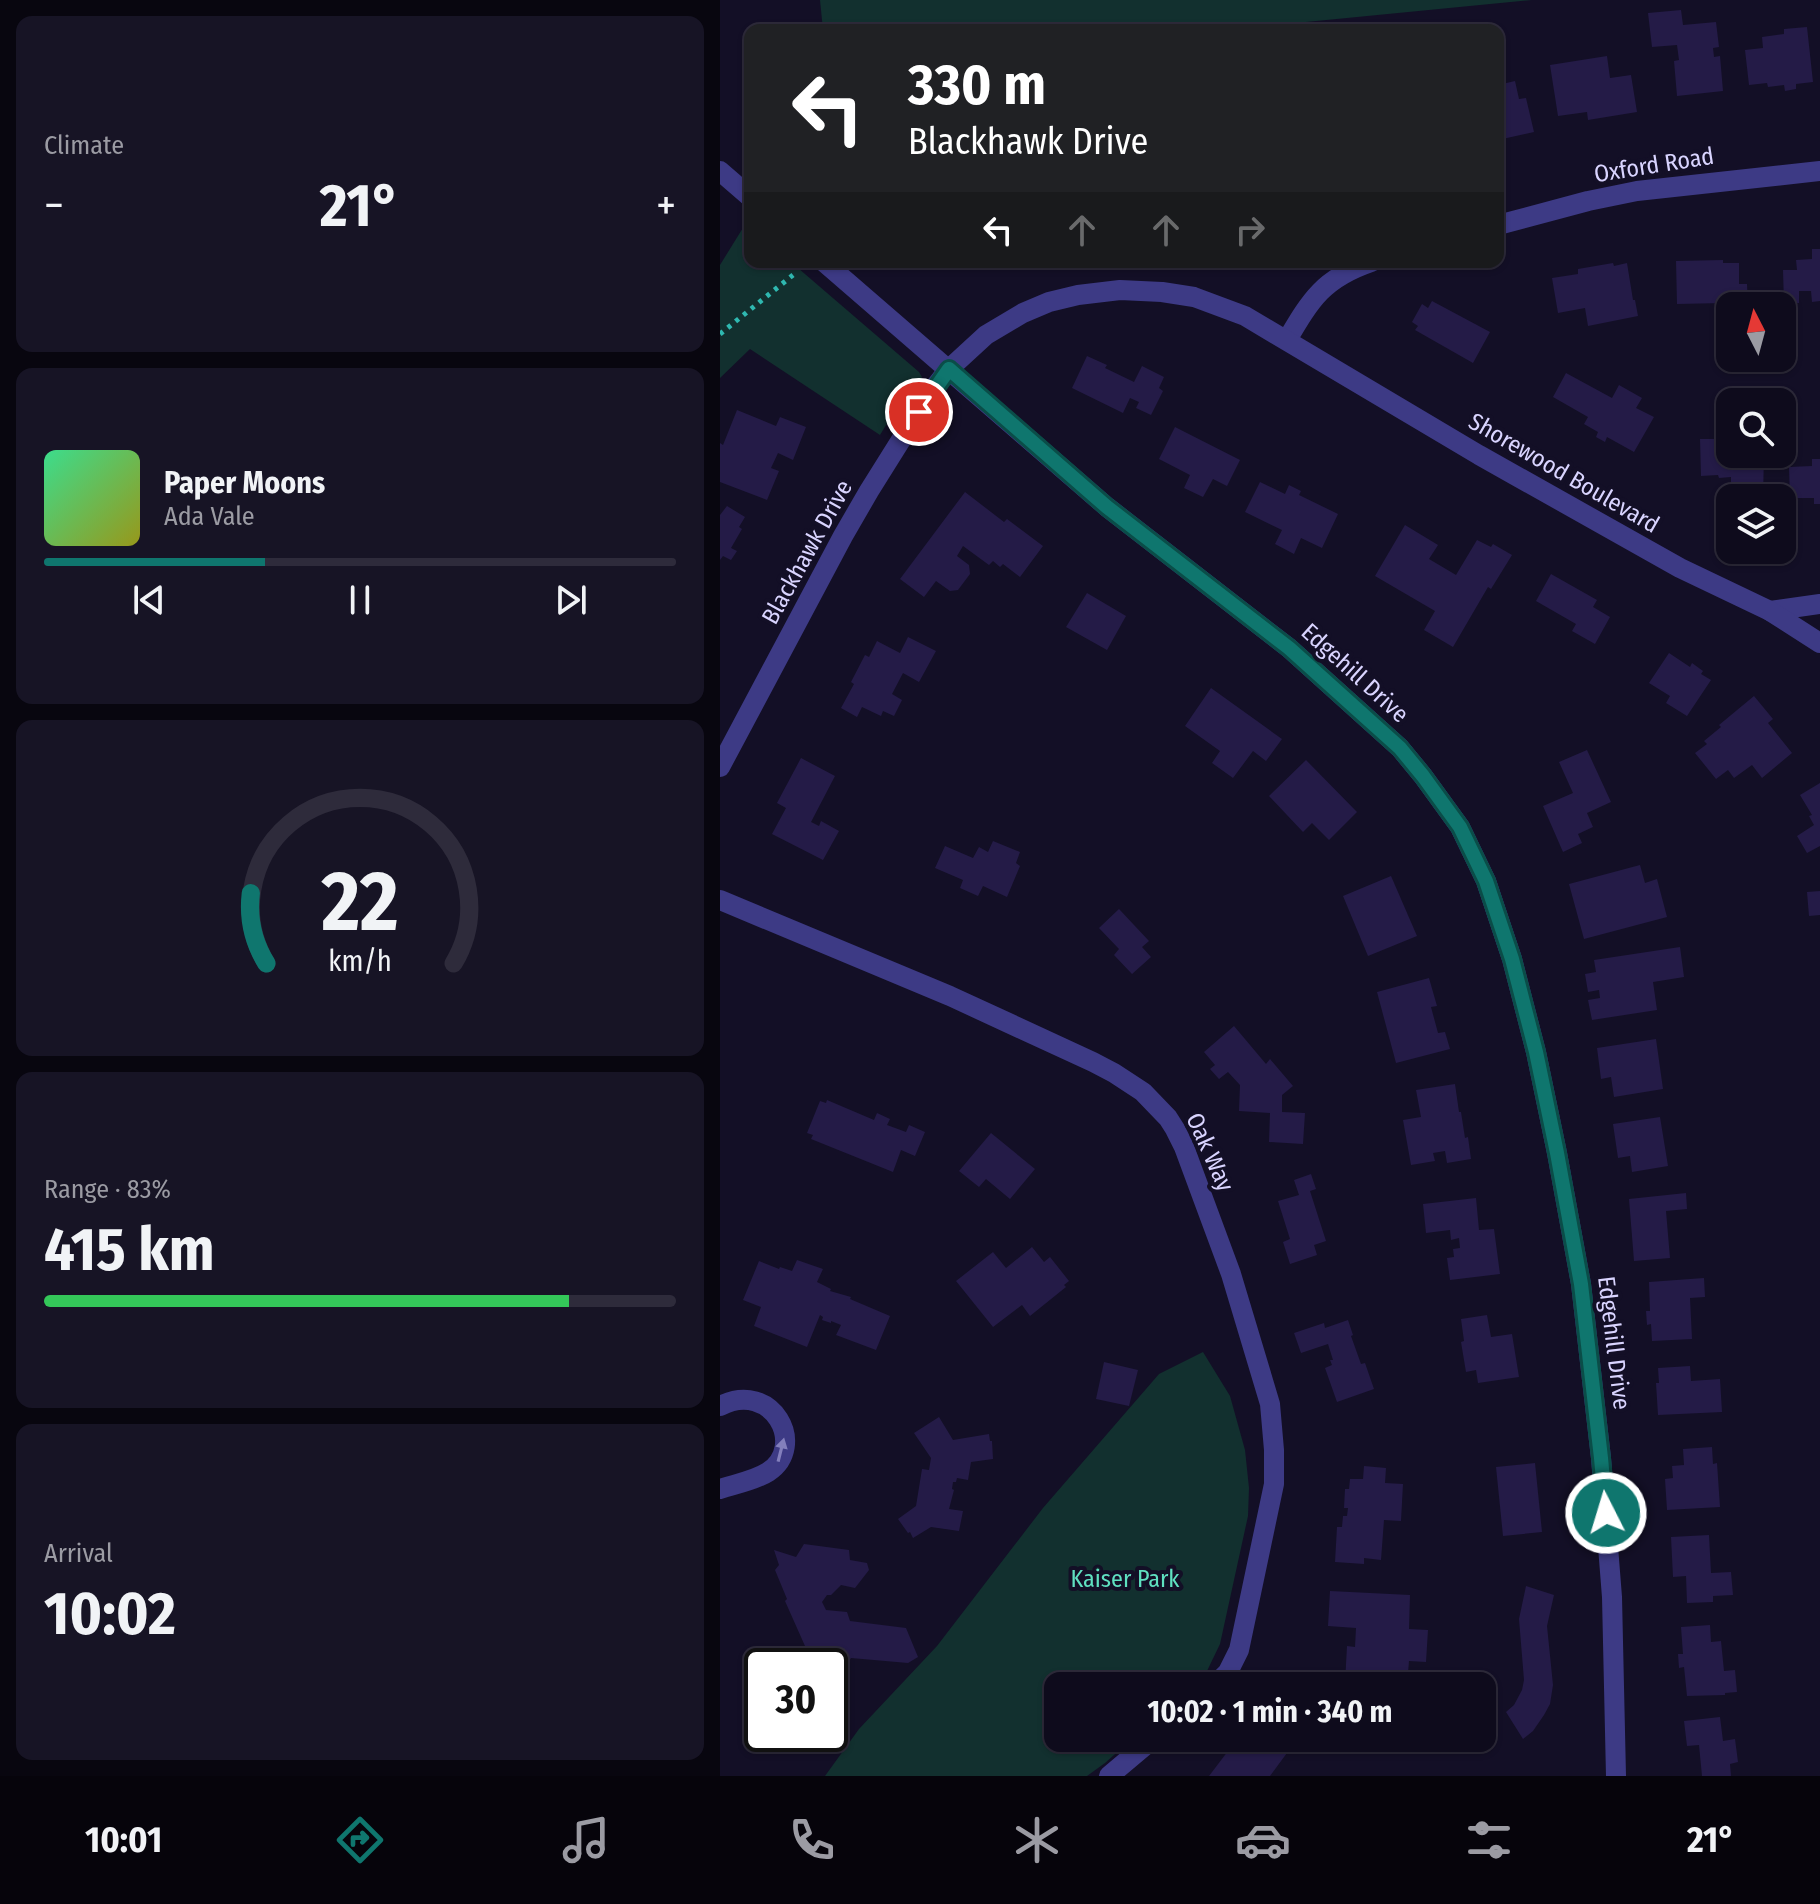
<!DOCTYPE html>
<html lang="en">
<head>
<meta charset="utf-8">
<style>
	:root { --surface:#0e0b1c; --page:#171425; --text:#f1f3f6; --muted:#9b9ba3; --line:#2e2b3b; --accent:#0f766e }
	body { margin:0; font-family:"Fira Sans Condensed",sans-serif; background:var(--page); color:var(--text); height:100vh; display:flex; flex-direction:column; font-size:30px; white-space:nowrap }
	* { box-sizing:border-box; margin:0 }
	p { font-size:26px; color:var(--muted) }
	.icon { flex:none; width:44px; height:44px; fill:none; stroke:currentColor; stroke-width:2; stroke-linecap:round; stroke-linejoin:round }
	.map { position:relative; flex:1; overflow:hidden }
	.details { display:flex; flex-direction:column; gap:16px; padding:16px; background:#08060f; width:720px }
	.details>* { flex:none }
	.hud { position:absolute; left:24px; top:24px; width:760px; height:244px; border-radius:16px; box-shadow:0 2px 6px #0004,0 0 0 2px var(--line); background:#202124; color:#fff; overflow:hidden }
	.needle { width:52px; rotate:354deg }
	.fabs { position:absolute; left:996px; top:292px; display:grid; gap:16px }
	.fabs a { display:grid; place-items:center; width:80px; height:80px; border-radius:16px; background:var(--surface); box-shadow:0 2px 6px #0004,0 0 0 2px var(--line); font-size:40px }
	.speed { position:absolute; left:24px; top:1648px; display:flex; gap:16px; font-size:40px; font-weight:700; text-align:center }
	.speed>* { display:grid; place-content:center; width:104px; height:104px; border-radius:50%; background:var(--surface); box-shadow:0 2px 6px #0004,0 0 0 2px var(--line); line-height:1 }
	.speed .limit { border:4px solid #111; border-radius:12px; background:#fff; color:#111 }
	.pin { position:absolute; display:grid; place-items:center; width:68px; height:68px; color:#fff; margin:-34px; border:4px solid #fff; border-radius:50%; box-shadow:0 2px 8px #0007 }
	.me { position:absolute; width:88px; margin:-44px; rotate:355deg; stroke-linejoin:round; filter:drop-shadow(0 0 6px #0008) }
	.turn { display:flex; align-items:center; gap:28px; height:168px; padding:0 32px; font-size:36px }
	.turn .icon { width:104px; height:104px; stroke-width:2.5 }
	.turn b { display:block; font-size:56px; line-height:68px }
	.lanes { display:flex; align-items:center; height:76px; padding:0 32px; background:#0003; justify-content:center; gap:40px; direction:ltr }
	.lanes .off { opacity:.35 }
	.big { font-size:60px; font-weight:700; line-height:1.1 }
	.details .widget { flex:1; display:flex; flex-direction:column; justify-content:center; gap:12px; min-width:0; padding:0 28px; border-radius:16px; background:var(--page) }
	.details .dial { align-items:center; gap:0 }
	.dial svg { height:208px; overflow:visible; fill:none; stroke:var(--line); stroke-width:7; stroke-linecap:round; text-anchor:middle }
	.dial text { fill:var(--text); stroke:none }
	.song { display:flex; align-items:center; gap:24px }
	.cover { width:96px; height:96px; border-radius:12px; background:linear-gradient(135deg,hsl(150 70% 55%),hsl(60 70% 35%)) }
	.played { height:8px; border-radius:4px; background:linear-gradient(90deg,var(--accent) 35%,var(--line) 35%) }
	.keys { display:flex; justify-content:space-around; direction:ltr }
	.heat { display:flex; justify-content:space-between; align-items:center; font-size:44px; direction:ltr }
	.charge { height:12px; border-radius:6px; background:linear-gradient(90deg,#34c759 83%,var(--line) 0) }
	.trip { position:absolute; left:324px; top:1672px; width:452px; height:80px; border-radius:16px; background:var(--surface); box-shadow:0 2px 6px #0004,0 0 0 2px var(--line); font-weight:700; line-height:80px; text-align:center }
	.tab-bar { display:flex; height:128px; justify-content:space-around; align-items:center; background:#06040b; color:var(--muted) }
	.tab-bar .icon { width:56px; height:56px }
	.tab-bar .active { color:var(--accent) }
	.tab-bar b { font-size:36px; color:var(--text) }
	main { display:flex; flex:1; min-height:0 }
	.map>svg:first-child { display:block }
</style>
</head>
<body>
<main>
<section class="details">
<div class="widget"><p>Climate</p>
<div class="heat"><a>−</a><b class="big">21°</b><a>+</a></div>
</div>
<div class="widget">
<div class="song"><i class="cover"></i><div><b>Paper Moons</b><p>Ada Vale</p></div></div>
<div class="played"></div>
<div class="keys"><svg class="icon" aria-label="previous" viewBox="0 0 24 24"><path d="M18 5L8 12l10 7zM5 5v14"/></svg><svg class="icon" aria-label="pause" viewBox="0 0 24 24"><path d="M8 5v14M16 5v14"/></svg><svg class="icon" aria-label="next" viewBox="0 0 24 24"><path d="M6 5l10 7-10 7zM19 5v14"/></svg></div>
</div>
<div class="widget dial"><svg viewBox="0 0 100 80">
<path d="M14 69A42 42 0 1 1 86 69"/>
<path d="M14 69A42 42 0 0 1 8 42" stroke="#0f766e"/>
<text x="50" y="56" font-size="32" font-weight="700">22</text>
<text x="50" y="72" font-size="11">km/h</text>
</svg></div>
<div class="widget"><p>Range · 83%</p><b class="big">415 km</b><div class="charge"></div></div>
<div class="widget"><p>Arrival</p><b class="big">10:02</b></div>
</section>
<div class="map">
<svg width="1100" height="1776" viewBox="0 0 1100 1776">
	<rect width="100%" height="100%" fill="#130f26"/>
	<g fill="#12302f">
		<polygon points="100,0 812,0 505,30 103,30"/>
		<polygon points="26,223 30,226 30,262 71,262 199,372 202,377 200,381 174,412 160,435 30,349 0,378 0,265"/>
		<polygon points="483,1352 510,1396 525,1450 529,1488 528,1516 500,1644 487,1671 471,1686 338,1686 338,1738 413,1738 385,1763 367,1776 105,1776 139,1729 217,1646 323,1508 439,1374"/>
	</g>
	<g fill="#241b47">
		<polygon points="961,10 963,25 996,22 999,47 993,48 994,57 1000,56 1003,91 957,96 954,61 959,60 957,45 932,47 928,13"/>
		<polygon points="1087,27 1093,82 1076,84 1076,89 1065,91 1064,85 1048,87 1047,83 1029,85 1025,50 1043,48 1042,37 1064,34 1064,29"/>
		<polygon points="887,56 890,78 911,75 917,112 868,120 867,112 838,116 830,65"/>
		<polygon points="795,81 799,99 806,98 814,132 778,140 778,85"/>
		<polygon points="1092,249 1100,249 1100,301 1092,302 1091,291 1079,291 1079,303 1064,304 1063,270 1077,270 1076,260 1092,259"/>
		<polygon points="1003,260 1003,263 1019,263 1019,284 1027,284 1028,306 1010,306 1010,315 1005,315 1004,303 957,304 956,261"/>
		<polygon points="893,263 894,266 907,263 913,300 915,300 918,316 868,326 865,308 838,313 832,278 858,274 858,269"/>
		<polygon points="712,301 770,332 753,363 695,330 698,326 692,322 702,304 708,308"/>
		<polygon points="367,356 387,365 385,368 414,382 422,366 444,377 439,388 443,391 431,415 416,408 419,402 410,398 403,413 352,388"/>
		<polygon points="846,373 892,398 899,385 922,398 916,408 934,417 914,452 887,437 885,442 876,437 878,432 864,424 868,417 833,397"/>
		<polygon points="17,410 56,426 60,417 86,427 73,460 58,453 51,468 59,471 47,500 0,482 0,443 3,445"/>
		<polygon points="997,425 1010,425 1010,454 1044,454 1043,498 1011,498 1011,477 999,478 998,475 981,476 980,439 998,439"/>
		<polygon points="455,427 520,460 507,486 493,479 483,497 464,488 470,475 439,459"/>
		<polygon points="1092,459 1100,459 1100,504 1094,504 1094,498 1070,498 1069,467 1092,466"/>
		<polygon points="540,482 565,494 569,485 581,491 579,495 618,514 602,548 581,538 574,554 555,544 562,530 525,512"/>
		<polygon points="245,492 284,522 287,519 323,546 300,577 283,564 280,567 273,561 269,565 243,546 237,556 249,565 250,574 238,590 230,591 216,581 204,597 180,579"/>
		<polygon points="7,506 25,517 19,527 22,529 11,548 17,551 11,560 3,556 0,560 0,515"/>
		<polygon points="685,525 718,545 709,559 736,575 757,540 771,547 773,544 792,555 771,589 768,587 733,647 704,630 715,611 655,576"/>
		<polygon points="831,574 877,600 873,607 890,617 875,644 852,631 856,624 816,601"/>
		<polygon points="367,593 406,616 387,650 346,627"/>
		<polygon points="188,637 216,651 199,682 183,673 172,694 182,700 174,716 163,711 161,716 142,707 137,717 121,708 134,684 131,682 145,655 149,657 157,641 180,653"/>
		<polygon points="949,653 970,667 972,663 983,671 981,674 991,680 967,716 946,703 950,696 929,683"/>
		<polygon points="491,688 562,739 546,761 533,751 513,778 492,763 500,751 465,726"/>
		<polygon points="1034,696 1053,719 1048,723 1072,753 1042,778 1032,765 1014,778 1008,770 996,779 975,753 987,744 984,741 1001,727 999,725"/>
		<polygon points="867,750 891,802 867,813 873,827 858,834 862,843 843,852 823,806 853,793 839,762"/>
		<polygon points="81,758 115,776 91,822 99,826 101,821 119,831 103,860 52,834 66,808 57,803"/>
		<polygon points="586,760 637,812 609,840 592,823 583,832 549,796"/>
		<polygon points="1100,783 1100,846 1087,853 1077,836 1094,825 1089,816 1092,815 1080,795"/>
		<polygon points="273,841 300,852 296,863 300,866 287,897 263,886 258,896 240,888 243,880 215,868 225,846 253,858 259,847 268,852"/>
		<polygon points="920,865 925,883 937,879 947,917 864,939 849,884"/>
		<polygon points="671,876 697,936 648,956 623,896"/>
		<polygon points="1100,891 1100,915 1089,916 1087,892"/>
		<polygon points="399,909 429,941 422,947 431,957 412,974 394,955 399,949 379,928"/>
		<polygon points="960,947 964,977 933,982 937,1010 872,1020 868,1000 880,998 879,990 868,992 865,974 876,972 874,960"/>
		<polygon points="709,978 717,1006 711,1007 718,1033 725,1032 730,1049 676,1063 657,992"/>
		<polygon points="514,1026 546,1064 550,1059 573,1086 562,1095 562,1112 585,1113 583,1144 549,1142 550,1113 519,1111 520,1085 508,1072 499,1079 490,1069 495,1065 484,1052"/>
		<polygon points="936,1039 943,1089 894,1097 891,1077 881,1079 877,1048"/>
		<polygon points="735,1084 739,1112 741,1112 745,1138 748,1137 751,1159 727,1163 725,1151 713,1153 715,1161 691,1165 683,1120 701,1117 696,1090"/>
		<polygon points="107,1100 154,1120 157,1113 170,1119 167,1125 186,1132 189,1125 205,1132 195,1156 181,1150 173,1172 91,1139 93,1135 87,1133 100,1101 106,1103"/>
		<polygon points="940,1117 948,1166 912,1172 910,1156 898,1158 893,1124"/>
		<polygon points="271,1133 315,1169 290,1199 266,1179 259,1187 239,1171"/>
		<polygon points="591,1174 596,1189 590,1191 606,1241 594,1245 597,1255 570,1264 563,1242 570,1239 558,1201 579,1195 574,1180"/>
		<polygon points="966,1193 967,1209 946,1211 950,1258 914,1261 909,1199"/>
		<polygon points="756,1198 759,1230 774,1229 780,1274 730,1280 727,1258 734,1257 733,1249 740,1248 739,1238 731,1240 730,1230 706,1233 703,1204"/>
		<polygon points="312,1247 324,1262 330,1257 349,1281 344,1285 346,1287 310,1316 302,1305 273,1327 236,1281 273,1252 286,1268"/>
		<polygon points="77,1260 103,1269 97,1282 111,1289 110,1291 131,1297 130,1299 170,1316 156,1350 116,1335 121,1325 111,1321 111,1323 102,1320 103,1317 100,1315 87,1347 34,1326 41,1307 23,1300 39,1261 59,1269 60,1267 72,1271"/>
		<polygon points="984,1278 985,1297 970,1298 972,1339 932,1341 931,1324 927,1325 926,1311 930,1311 929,1282"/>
		<polygon points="767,1315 771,1337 792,1334 799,1377 758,1383 756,1370 746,1372 741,1342 744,1341 741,1319"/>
		<polygon points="628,1320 633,1335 631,1336 641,1364 645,1363 654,1389 617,1402 605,1368 612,1365 610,1360 613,1360 608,1344 581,1353 574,1333 604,1323 605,1328"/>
		<polygon points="384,1362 418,1370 409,1406 376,1399"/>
		<polygon points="970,1366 971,1381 1000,1379 1002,1412 938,1415 936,1383 939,1383 938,1368"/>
		<polygon points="219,1417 233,1440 269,1434 270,1441 272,1441 273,1459 251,1462 248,1480 237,1478 236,1482 233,1482 232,1489 234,1490 229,1509 243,1511 239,1531 211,1527 193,1538 190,1532 188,1533 178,1519 196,1506 202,1469 209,1470 211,1458 194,1433"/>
		<polygon points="992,1447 993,1464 997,1463 1000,1507 947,1510 945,1479 953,1478 952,1466 964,1465 963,1449"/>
		<polygon points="815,1463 822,1532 783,1536 776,1467"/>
		<polygon points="644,1466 666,1468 665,1483 683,1484 681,1521 664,1520 661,1560 644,1558 644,1564 615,1562 617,1527 622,1527 623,1516 627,1516 628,1508 624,1508 625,1489 629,1489 630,1479 643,1479"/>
		<polygon points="989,1535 991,1573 1011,1572 1013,1595 993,1596 993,1602 967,1603 966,1576 953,1577 951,1537"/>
		<polygon points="84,1544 129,1550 130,1560 147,1563 149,1570 135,1588 121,1585 111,1595 107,1595 102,1602 106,1610 127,1612 130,1621 186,1628 198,1657 188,1663 131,1658 112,1687 110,1682 110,1666 104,1666 100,1656 89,1655 65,1601 67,1599 55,1570 59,1565 54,1550 76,1557"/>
		<polygon points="806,1586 834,1595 827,1626 833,1685 830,1704 824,1715 813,1731 803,1739 786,1712 794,1705 802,1690 804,1680 799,1619"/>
		<polygon points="610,1591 690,1595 689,1629 708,1630 706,1662 689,1661 687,1686 625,1683 627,1646 635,1647 636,1628 608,1626"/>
		<polygon points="990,1625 991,1642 1001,1641 1004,1671 1015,1670 1017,1692 1005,1693 1005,1695 967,1696 964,1667 959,1668 958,1654 963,1654 961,1627"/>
		<polygon points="1000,1717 1003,1741 1015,1739 1018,1762 1010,1764 1011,1776 982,1776 979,1745 967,1746 964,1721"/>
		<polygon points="510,1738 578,1738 550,1776 489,1776 508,1751 503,1747"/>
	</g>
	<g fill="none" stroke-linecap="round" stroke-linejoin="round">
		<polyline stroke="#2fb8b0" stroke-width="5" stroke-dasharray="4 6" stroke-linecap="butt" points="0,334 73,275"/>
		<g stroke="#3d3a85" stroke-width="20">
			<polyline points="0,171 30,197"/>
			<polyline points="778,225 868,201 917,191 1100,171"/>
			<polyline points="104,262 387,507 569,648 680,748 703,776 740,827 766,881 792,959 816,1052 837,1153 861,1284 881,1458 892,1597 896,1776"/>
			<path d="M567,340C591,299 604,278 651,262"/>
			<polyline points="1050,611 1100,604"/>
			<polyline points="0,767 123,536 149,491 211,392 229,369 266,335 303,313 329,302 358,295 400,290 442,292 474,297 525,316 759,455 960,568 1050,611 1100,643"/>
			<polyline points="0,900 230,996 373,1062 394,1073 423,1092 448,1118 455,1129 464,1147 511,1274 550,1404 554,1450 554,1484 519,1650 508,1672 494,1686"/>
			<path d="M0,1406C52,1379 88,1446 48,1472C34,1481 15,1484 0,1489"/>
			<polyline points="389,1776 434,1738"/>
		</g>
	</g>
	<defs><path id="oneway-solid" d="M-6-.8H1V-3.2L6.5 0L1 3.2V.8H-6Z" transform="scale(2)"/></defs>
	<use fill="#837fbc" href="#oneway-solid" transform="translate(61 1450) rotate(-76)"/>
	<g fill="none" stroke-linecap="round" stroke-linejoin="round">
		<defs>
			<polyline id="route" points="199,412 229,369 387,507 569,648 680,748 703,776 740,827 766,881 792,959 816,1052 837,1153 861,1284 881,1458 886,1513"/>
		</defs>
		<use href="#route" stroke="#0a4d48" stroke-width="20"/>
		<use href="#route" stroke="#0f766e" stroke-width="14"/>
	</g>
	<g text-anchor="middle" stroke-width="8" stroke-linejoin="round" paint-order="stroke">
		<g font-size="24" fill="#d9d4ff" stroke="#130f26">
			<text transform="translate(934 165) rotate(-9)" y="8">Oxford Road</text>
			<text transform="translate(844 473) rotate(30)" y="8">Shorewood Boulevard</text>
			<text transform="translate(87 552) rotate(-61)" y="8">Blackhawk Drive</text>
			<text transform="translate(635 673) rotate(42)" y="8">Edgehill Drive</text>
			<text transform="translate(490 1152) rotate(66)" y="8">Oak Way</text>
			<text transform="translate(894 1343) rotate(83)" y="8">Edgehill Drive</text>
		</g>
		<g font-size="24" fill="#5fe0c0" stroke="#130f26">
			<text x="405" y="1587">Kaiser Park</text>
		</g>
	</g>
</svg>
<div class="fabs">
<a><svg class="needle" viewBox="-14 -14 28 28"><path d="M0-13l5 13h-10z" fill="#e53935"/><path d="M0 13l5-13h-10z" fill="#9b9ba3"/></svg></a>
<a><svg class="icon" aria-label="search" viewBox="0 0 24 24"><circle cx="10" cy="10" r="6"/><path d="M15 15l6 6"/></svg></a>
<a><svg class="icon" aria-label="layers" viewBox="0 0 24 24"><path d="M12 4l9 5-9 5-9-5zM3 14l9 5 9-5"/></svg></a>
</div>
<div class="speed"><div class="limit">30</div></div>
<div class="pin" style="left:199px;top:412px;background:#d93025"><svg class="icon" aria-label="arrive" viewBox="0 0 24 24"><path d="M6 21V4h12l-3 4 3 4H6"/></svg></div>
<svg class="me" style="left:886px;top:1513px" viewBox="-20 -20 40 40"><circle r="17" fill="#0f766e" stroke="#fff" stroke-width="3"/><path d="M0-11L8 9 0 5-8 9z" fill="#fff"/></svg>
<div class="trip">10:02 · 1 min · 340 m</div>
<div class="hud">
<div class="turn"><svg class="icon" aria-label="left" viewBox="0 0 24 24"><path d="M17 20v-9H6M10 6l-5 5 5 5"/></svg><div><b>330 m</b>Blackhawk Drive</div></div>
<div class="lanes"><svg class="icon" aria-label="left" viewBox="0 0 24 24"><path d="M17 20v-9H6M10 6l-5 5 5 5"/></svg><svg class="icon off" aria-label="ahead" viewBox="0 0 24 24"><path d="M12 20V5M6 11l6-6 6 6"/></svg><svg class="icon off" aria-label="ahead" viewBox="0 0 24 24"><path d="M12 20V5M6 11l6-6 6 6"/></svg><svg class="icon off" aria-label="right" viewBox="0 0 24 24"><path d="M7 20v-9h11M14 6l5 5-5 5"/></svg></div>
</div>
</div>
</main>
<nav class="tab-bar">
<b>10:01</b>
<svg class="icon active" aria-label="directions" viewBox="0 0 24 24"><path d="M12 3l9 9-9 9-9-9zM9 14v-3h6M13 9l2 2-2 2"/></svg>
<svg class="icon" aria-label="music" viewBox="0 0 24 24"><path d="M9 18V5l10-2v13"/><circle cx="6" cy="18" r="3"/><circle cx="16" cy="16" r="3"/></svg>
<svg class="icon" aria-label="phone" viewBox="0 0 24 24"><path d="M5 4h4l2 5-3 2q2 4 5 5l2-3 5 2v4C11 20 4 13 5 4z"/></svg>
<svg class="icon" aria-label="climate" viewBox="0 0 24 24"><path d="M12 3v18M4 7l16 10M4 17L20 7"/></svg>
<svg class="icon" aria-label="car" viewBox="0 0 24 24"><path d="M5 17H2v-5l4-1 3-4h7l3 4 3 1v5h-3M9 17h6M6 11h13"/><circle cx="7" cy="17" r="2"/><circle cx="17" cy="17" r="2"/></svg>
<svg class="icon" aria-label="filters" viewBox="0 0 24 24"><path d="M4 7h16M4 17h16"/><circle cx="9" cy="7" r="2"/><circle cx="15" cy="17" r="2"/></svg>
<b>21°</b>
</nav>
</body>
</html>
